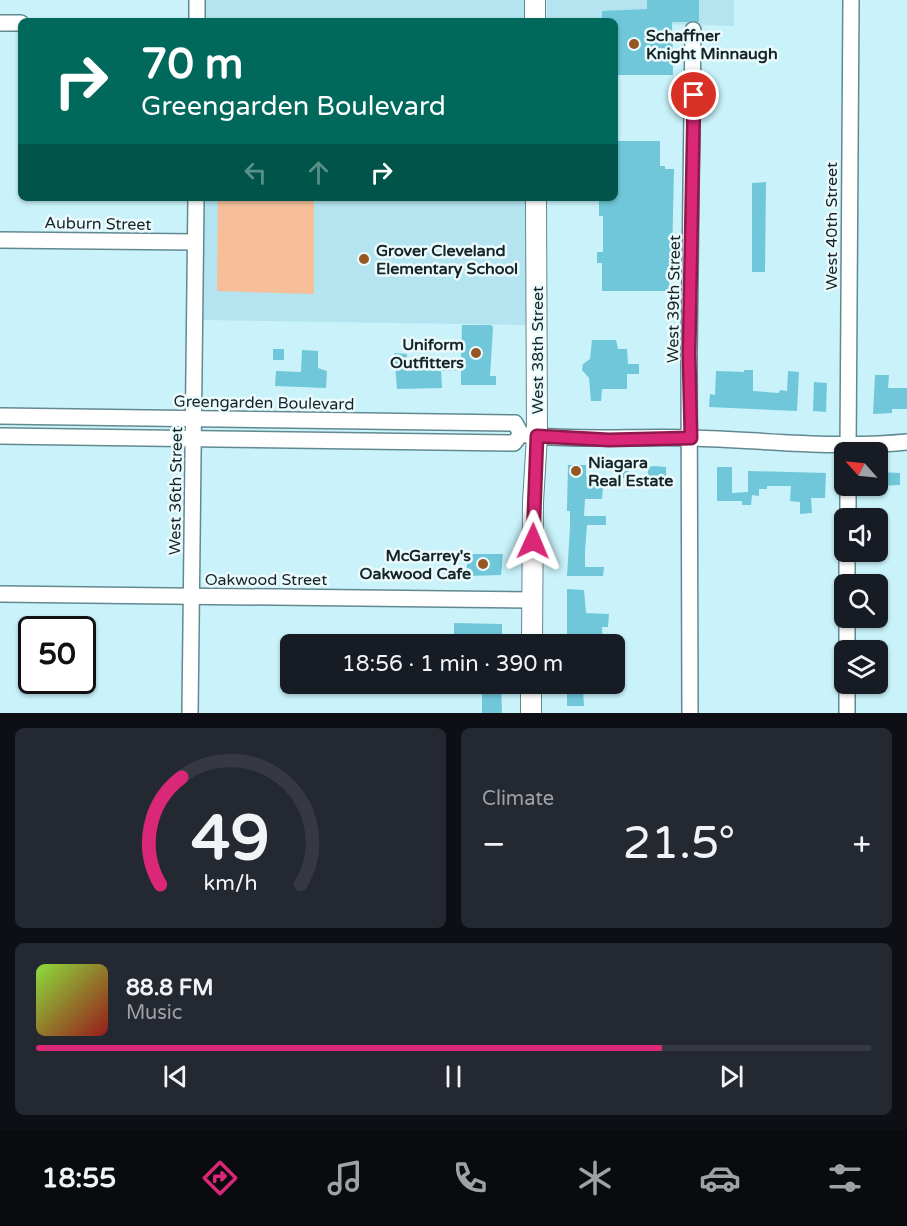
<!DOCTYPE html>
<html lang="en">
<head>
<meta charset="utf-8">
<style>
	:root { --surface:#171b24; --page:#242831; --text:#f1f3f6; --muted:#9ea1a6; --line:#363941; --accent:#db2777 }
	body { margin:0; font-family:"Varela Round",sans-serif; background:var(--page); color:var(--text); height:100vh; display:flex; flex-direction:column; font-size:22px; white-space:nowrap }
	* { box-sizing:border-box; margin:0 }
	p { font-size:20px; color:var(--muted) }
	.icon { flex:none; width:33px; height:33px; fill:none; stroke:currentColor; stroke-width:2; stroke-linecap:round; stroke-linejoin:round }
	.map { position:relative; height:713px; overflow:hidden }
	.drawer { display:flex; flex-direction:column; gap:15px; padding:15px; background:#0d0f14; flex:1 }
	.drawer>* { flex:none }
	.guide { position:absolute; left:18px; top:18px; width:600px; height:183px; border-radius:9px; box-shadow:0 2px 4px #0004; background:#00695c; color:#fff; overflow:hidden }
	.needle { width:39px; rotate:297deg }
	.fabs { position:absolute; left:834px; top:442px; display:grid; gap:12px }
	.fabs a { display:grid; place-items:center; width:54px; height:54px; border-radius:9px; background:var(--surface); box-shadow:0 2px 4px #0004; font-size:30px }
	.speed { position:absolute; left:18px; top:616px; display:flex; gap:12px; font-size:30px; font-weight:700; text-align:center }
	.speed>* { display:grid; place-content:center; width:78px; height:78px; border-radius:50%; background:var(--surface); box-shadow:0 2px 4px #0004; line-height:1 }
	.speed .limit { border:3px solid #111; border-radius:9px; background:#fff; color:#111 }
	.pin { position:absolute; display:grid; place-items:center; width:51px; height:51px; color:#fff; margin:-26px; border:3px solid #fff; border-radius:50%; box-shadow:0 2px 6px #0007 }
	.me { position:absolute; width:66px; margin:-33px; rotate:1deg; stroke-linejoin:round; filter:drop-shadow(0 0 4px #0008) }
	.turn { display:flex; align-items:center; gap:21px; height:126px; padding:0 24px; font-size:27px }
	.turn .icon { width:78px; height:78px; stroke-width:2.5 }
	.turn b { display:block; font-size:42px; line-height:51px }
	.lanes { display:flex; align-items:center; height:57px; padding:0 24px; background:#0003; justify-content:center; gap:30px; direction:ltr }
	.lanes .off { opacity:.35 }
	.big { font-size:45px; font-weight:600; line-height:1.1 }
	.drawer .widget { flex:1; display:flex; flex-direction:column; justify-content:center; gap:9px; min-width:0; padding:0 21px; border-radius:9px; background:var(--page) }
	.drawer .dial { align-items:center; gap:0 }
	.dial svg { height:156px; overflow:visible; fill:none; stroke:var(--line); stroke-width:7; stroke-linecap:round; text-anchor:middle }
	.dial text { fill:var(--text); stroke:none }
	.song { display:flex; align-items:center; gap:18px }
	.cover { width:72px; height:72px; border-radius:9px; background:linear-gradient(135deg,hsl(90 70% 55%),hsl(0 70% 35%)) }
	.played { height:6px; border-radius:3px; background:linear-gradient(90deg,var(--accent) 75%,var(--line) 75%) }
	.keys { display:flex; justify-content:space-around; direction:ltr }
	.heat { display:flex; justify-content:space-between; align-items:center; font-size:33px; direction:ltr }
	.drawer .tiles { flex:1; display:grid; gap:15px; grid-template-columns:1fr 1fr }
	.widget:last-child { grid-column:span 2 }
	.trip { position:absolute; left:280px; top:634px; width:345px; height:60px; border-radius:9px; background:var(--surface); box-shadow:0 2px 4px #0004; font-weight:600; line-height:60px; text-align:center }
	.menu { display:flex; height:96px; justify-content:space-around; align-items:center; background:#090b0e; color:var(--muted) }
	.menu .icon { width:42px; height:42px }
	.menu .selected { color:var(--accent) }
	.menu b { font-size:27px; color:var(--text) }
	.map>svg:first-child { display:block }
</style>
</head>
<body>
<div class="map">
<svg width="907" height="713" viewBox="0 0 907 713">
	<rect width="100%" height="100%" fill="#c9f2fa"/>
	<g fill="#b3e4ef">
		<rect x="203" y="0" width="325" height="21"/>
		<polygon points="547,0 734,0 734,26 547,21"/>
		<polygon points="201,198 527,198 526,325 200,320"/>
	</g>
	<polygon fill="#f6bf99" points="218,198 314,198 314,294 217,291"/>
	<g fill="#6fc7d9">
		<polygon points="647,0 699,0 699,22 672,22 673,75 615,75 615,21 602,21 602,11 647,9"/>
		<polygon points="615,141 660,141 660,166 665,166 665,169 674,169 672,259 674,259 674,274 669,274 669,291 602,291 602,263 597,263 597,252 603,252 603,216 599,216 599,198 615,198"/>
		<polygon points="766,182 765,272 752,272 752,183"/>
		<polygon points="462,325 491,325 493,327 490,376 496,376 496,385 461,385 461,370 443,371 443,361 461,361"/>
		<polygon points="592,340 616,340 618,349 627,349 628,364 639,364 639,374 627,374 627,389 602,389 601,401 591,401 589,378 582,370 583,364 590,359"/>
		<rect x="273" y="349" width="11" height="11"/>
		<polygon points="302,350 318,351 318,368 327,371 326,388 275,386 276,371 301,372"/>
		<polygon points="394,353 407,354 406,369 441,371 442,388 397,389"/>
		<polygon points="744,370 753,370 753,391 779,393 780,390 787,391 788,371 799,372 797,411 709,407 710,394 715,395 716,371 744,372"/>
		<polygon points="875,375 889,375 888,388 907,388 907,409 892,409 892,413 873,414"/>
		<polygon points="814,382 827,383 826,412 813,411"/>
		<polygon points="568,465 586,465 586,476 604,476 602,499 585,499 584,516 606,516 606,525 587,525 585,551 585,567 604,567 603,576 567,576 570,527 570,511 567,511 567,506"/>
		<polygon points="655,466 666,467 666,481 648,481 648,467"/>
		<polygon points="617,467 629,467 628,478 616,478"/>
		<polygon points="717,467 732,467 732,493 748,492 748,471 826,473 825,498 811,498 812,513 800,514 800,502 790,501 791,486 767,486 767,489 759,489 759,496 752,495 751,505 742,505 742,501 717,501"/>
		<polygon points="878,472 900,473 900,485 878,486"/>
		<polygon points="467,554 503,554 501,575 467,576"/>
		<polygon points="567,589 584,590 586,613 609,614 608,627 602,627 603,645 567,645"/>
		<polygon points="454,623 502,624 502,640 489,640 489,636 483,635 454,635"/>
		<polygon points="482,684 501,684 502,713 482,713"/>
		<polygon points="567,690 583,690 584,706 567,706"/>
	</g>
	<g fill="none" stroke-linecap="round" stroke-linejoin="round">
		<defs>
			<g id="minor">
				<polyline points="197,21 197,0"/>
				<polyline points="0,23 21,23"/>
				<polyline points="0,240 195,242"/>
				<polyline points="0,416 515,423 521,434"/>
				<path d="M527,435C582,441 637,436 692,438C763,440 836,449 907,442"/>
				<polyline points="0,436 514,443 521,434"/>
				<polyline points="848,453 851,0"/>
				<polyline points="848,519 848,486"/>
				<polyline points="847,585 847,552"/>
				<polyline points="0,594 532,600"/>
				<polyline points="847,651 847,618"/>
				<polyline points="190,713 196,198"/>
				<polyline points="690,713 689,354 693,30"/>
				<polyline points="847,713 847,684"/>
			</g>
			<g id="major">
				<polyline points="535,0 535,21"/>
				<polyline points="532,645 533,502 537,436 536,198"/>
				<polyline points="531,713 531,684"/>
			</g>
		</defs>
		<use href="#minor" stroke="#638990" stroke-width="18"/>
		<use href="#major" stroke="#638990" stroke-width="22"/>
		<use href="#minor" stroke="#fff" stroke-width="15"/>
		<use href="#major" stroke="#fff" stroke-width="20"/>
	</g>
	<g fill="none" stroke-linecap="round" stroke-linejoin="round">
		<defs>
			<polyline id="route" points="533,541 537,436 609,440 691,438 689,354 694,95"/>
		</defs>
		<use href="#route" stroke="#8e194d" stroke-width="15"/>
		<use href="#route" stroke="#db2777" stroke-width="10"/>
	</g>
	<g fill="#975722" stroke="#eafafd" stroke-width="2">
		<circle cx="634" cy="44" r="6"/>
		<circle cx="364" cy="259" r="6"/>
		<circle cx="476" cy="353" r="6"/>
		<circle cx="576" cy="471" r="6"/>
		<circle cx="483" cy="564" r="6"/>
	</g>
	<g text-anchor="middle" stroke-width="5" stroke-linejoin="round" paint-order="stroke">
		<g font-size="16" font-weight="bold" fill="#152427" stroke="#eafafd" text-anchor="start">
			<text x="646" y="41">Schaffner<tspan x="646" dy="18">Knight Minnaugh</tspan></text>
			<text x="376" y="256">Grover Cleveland<tspan x="376" dy="18">Elementary School</tspan></text>
			<text x="464" y="350" text-anchor="end">Uniform<tspan x="464" dy="18">Outfitters</tspan></text>
			<text x="588" y="468">Niagara<tspan x="588" dy="18">Real Estate</tspan></text>
			<text x="471" y="561" text-anchor="end">McGarrey's<tspan x="471" dy="18">Oakwood Cafe</tspan></text>
		</g>
		<g font-size="16" fill="#152427" stroke="#eafafd">
			<text transform="translate(98 223) rotate(1)" y="6">Auburn Street</text>
			<text transform="translate(831 226) rotate(-90)" y="6">West 40th Street</text>
			<text transform="translate(673 299) rotate(-89)" y="6">West 39th Street</text>
			<text transform="translate(537 350) rotate(-90)" y="6">West 38th Street</text>
			<text transform="translate(264 402) rotate(1)" y="6">Greengarden Boulevard</text>
			<text transform="translate(175 491) rotate(-89)" y="6">West 36th Street</text>
			<text x="266" y="585">Oakwood Street</text>
		</g>
	</g>
</svg>
<div class="fabs">
<a><svg class="needle" viewBox="-14 -14 28 28"><path d="M0-13l5 13h-10z" fill="#e53935"/><path d="M0 13l5-13h-10z" fill="#9ea1a6"/></svg></a>
<a><svg class="icon" aria-label="sound" viewBox="0 0 24 24"><path d="M4 9h4l5-4v14l-5-4H4zM17 9q2 3 0 6"/></svg></a>
<a><svg class="icon" aria-label="search" viewBox="0 0 24 24"><circle cx="10" cy="10" r="6"/><path d="M15 15l6 6"/></svg></a>
<a><svg class="icon" aria-label="layers" viewBox="0 0 24 24"><path d="M12 4l9 5-9 5-9-5zM3 14l9 5 9-5"/></svg></a>
</div>
<div class="speed"><div class="limit">50</div></div>
<div class="pin" style="left:694px;top:95px;background:#d93025"><svg class="icon" aria-label="arrive" viewBox="0 0 24 24"><path d="M6 21V4h12l-3 4 3 4H6"/></svg></div>
<svg class="me" style="left:533px;top:541px" viewBox="-20 -20 40 40"><path d="M0-17L14 15 0 8-14 15z" fill="#db2777" stroke="#fff" stroke-width="4"/></svg>
<div class="trip">18:56 · 1 min · 390 m</div>
<div class="guide">
<div class="turn"><svg class="icon" aria-label="right" viewBox="0 0 24 24"><path d="M7 20v-9h11M14 6l5 5-5 5"/></svg><div><b>70 m</b>Greengarden Boulevard</div></div>
<div class="lanes"><svg class="icon off" aria-label="left" viewBox="0 0 24 24"><path d="M17 20v-9H6M10 6l-5 5 5 5"/></svg><svg class="icon off" aria-label="ahead" viewBox="0 0 24 24"><path d="M12 20V5M6 11l6-6 6 6"/></svg><svg class="icon" aria-label="right" viewBox="0 0 24 24"><path d="M7 20v-9h11M14 6l5 5-5 5"/></svg></div>
</div>
</div>
<section class="drawer">
<div class="tiles">
<div class="widget dial"><svg viewBox="0 0 100 80">
<path d="M14 69A42 42 0 1 1 86 69"/>
<path d="M14 69A42 42 0 0 1 25 14" stroke="#db2777"/>
<text x="50" y="56" font-size="32" font-weight="700">49</text>
<text x="50" y="72" font-size="11">km/h</text>
</svg></div>
<div class="widget"><p>Climate</p>
<div class="heat"><a>−</a><b class="big">21.5°</b><a>+</a></div>
</div>
<div class="widget">
<div class="song"><i class="cover"></i><div><b>88.8 FM</b><p>Music</p></div></div>
<div class="played"></div>
<div class="keys"><svg class="icon" aria-label="previous" viewBox="0 0 24 24"><path d="M18 5L8 12l10 7zM5 5v14"/></svg><svg class="icon" aria-label="pause" viewBox="0 0 24 24"><path d="M8 5v14M16 5v14"/></svg><svg class="icon" aria-label="next" viewBox="0 0 24 24"><path d="M6 5l10 7-10 7zM19 5v14"/></svg></div>
</div>
</div>
</section>
<nav class="menu">
<b>18:55</b>
<svg class="icon selected" aria-label="directions" viewBox="0 0 24 24"><path d="M12 3l9 9-9 9-9-9zM9 14v-3h6M13 9l2 2-2 2"/></svg>
<svg class="icon" aria-label="music" viewBox="0 0 24 24"><path d="M9 18V5l10-2v13"/><circle cx="6" cy="18" r="3"/><circle cx="16" cy="16" r="3"/></svg>
<svg class="icon" aria-label="phone" viewBox="0 0 24 24"><path d="M5 4h4l2 5-3 2q2 4 5 5l2-3 5 2v4C11 20 4 13 5 4z"/></svg>
<svg class="icon" aria-label="climate" viewBox="0 0 24 24"><path d="M12 3v18M4 7l16 10M4 17L20 7"/></svg>
<svg class="icon" aria-label="car" viewBox="0 0 24 24"><path d="M5 17H2v-5l4-1 3-4h7l3 4 3 1v5h-3M9 17h6M6 11h13"/><circle cx="7" cy="17" r="2"/><circle cx="17" cy="17" r="2"/></svg>
<svg class="icon" aria-label="filters" viewBox="0 0 24 24"><path d="M4 7h16M4 17h16"/><circle cx="9" cy="7" r="2"/><circle cx="15" cy="17" r="2"/></svg>
</nav>
</body>
</html>
